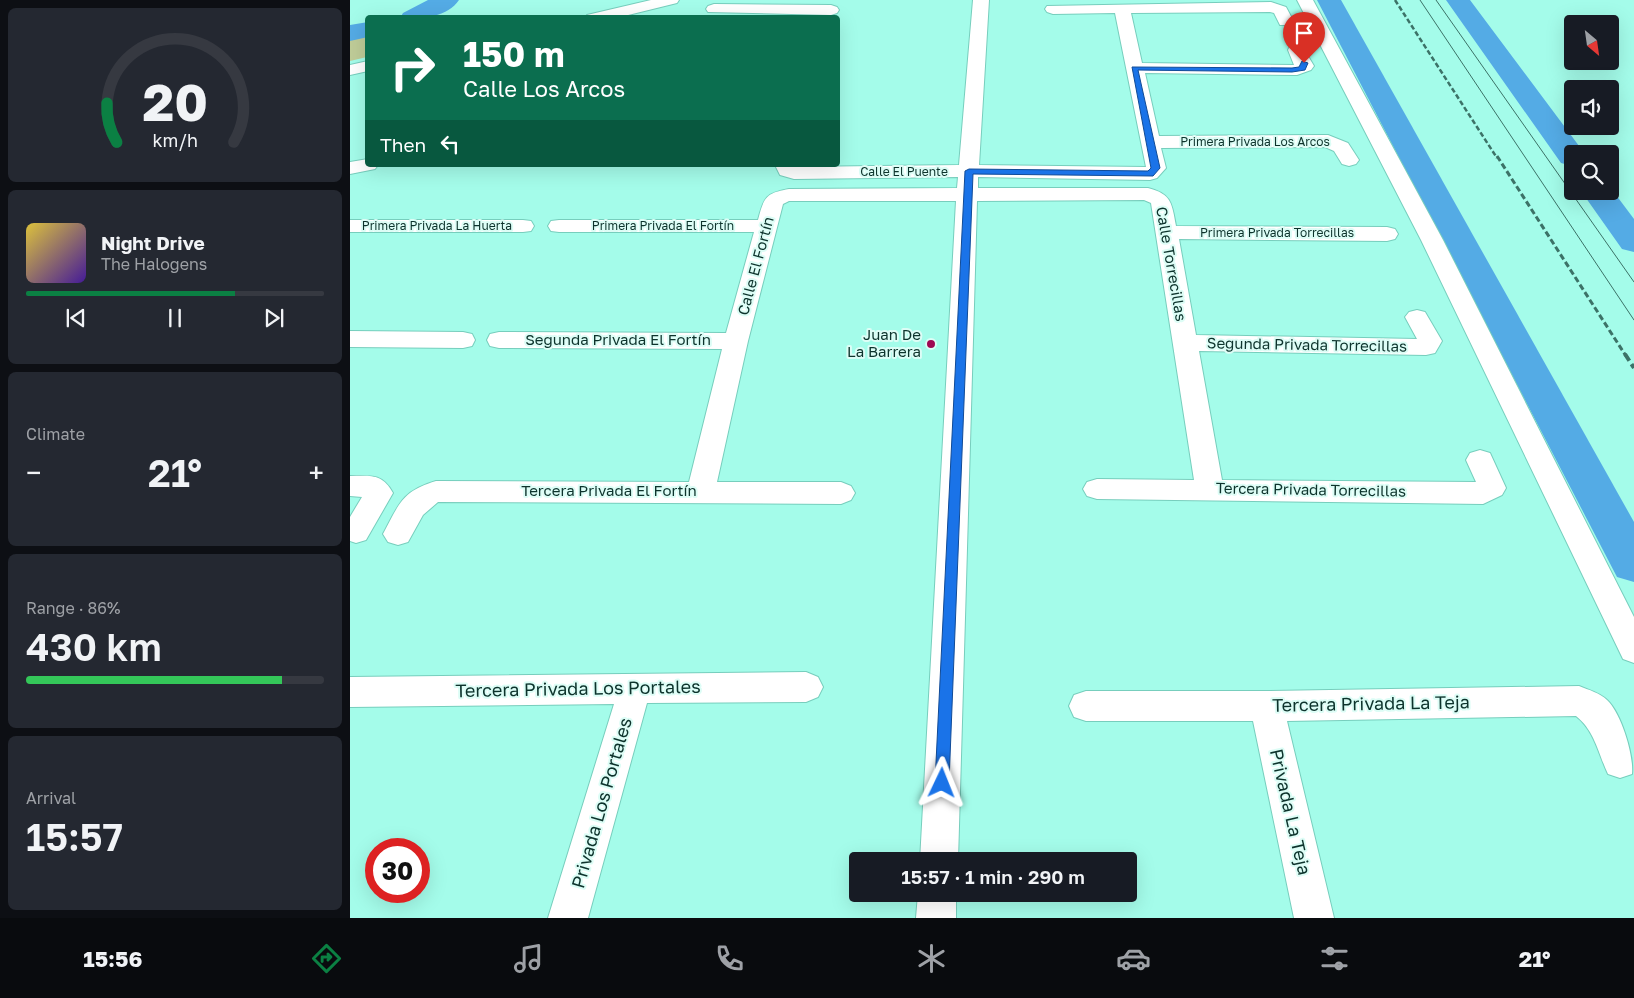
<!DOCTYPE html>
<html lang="en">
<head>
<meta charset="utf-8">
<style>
	:root { --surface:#171b24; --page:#242831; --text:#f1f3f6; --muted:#9ea1a6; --line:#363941; --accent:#0b8043 }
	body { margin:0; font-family:"Golos Text",sans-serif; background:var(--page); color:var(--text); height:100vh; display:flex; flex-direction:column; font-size:19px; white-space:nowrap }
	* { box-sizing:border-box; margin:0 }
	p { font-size:16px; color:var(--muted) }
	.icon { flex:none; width:28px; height:28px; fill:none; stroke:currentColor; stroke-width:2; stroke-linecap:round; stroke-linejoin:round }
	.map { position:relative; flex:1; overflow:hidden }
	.drawer { display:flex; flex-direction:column; gap:8px; padding:8px; background:#0d0f14; width:350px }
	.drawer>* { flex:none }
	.banner { position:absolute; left:15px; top:15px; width:475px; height:152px; border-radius:5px; box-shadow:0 5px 20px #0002; background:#0b6e4f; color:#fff; overflow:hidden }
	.needle { width:32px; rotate:151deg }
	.buttons { position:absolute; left:1214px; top:15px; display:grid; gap:10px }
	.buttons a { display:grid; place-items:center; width:55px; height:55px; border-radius:5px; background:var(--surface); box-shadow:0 5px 20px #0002; font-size:25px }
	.speed { position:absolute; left:15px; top:838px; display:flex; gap:10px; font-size:25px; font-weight:700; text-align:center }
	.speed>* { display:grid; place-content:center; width:65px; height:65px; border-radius:50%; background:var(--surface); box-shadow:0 5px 20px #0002; line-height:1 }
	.speed .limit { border:8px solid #d22; background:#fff; color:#111 }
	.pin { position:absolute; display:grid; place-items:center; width:42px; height:42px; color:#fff; margin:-51px -21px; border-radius:50% 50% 50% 0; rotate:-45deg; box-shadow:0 0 5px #0007 }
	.pin .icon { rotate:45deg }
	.me { position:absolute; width:55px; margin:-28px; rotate:2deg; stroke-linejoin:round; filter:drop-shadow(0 0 4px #0008) }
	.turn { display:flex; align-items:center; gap:18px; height:105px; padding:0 15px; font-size:22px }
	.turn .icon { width:65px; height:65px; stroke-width:2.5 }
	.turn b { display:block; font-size:35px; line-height:42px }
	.then { display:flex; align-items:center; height:48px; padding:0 15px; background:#0003; gap:10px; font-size:19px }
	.big { font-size:38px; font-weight:600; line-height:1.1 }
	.drawer .tile { flex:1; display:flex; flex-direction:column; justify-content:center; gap:8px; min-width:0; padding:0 18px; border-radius:8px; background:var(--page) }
	.drawer .dial { align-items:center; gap:0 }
	.dial svg { height:130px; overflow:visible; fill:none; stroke:var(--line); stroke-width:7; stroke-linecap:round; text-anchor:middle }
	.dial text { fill:var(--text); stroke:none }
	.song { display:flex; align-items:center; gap:15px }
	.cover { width:60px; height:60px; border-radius:8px; background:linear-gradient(135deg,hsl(50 70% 55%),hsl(260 70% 35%)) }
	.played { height:5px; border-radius:2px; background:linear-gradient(90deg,var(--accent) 70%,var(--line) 70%) }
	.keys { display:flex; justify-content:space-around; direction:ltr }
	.heat { display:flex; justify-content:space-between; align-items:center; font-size:28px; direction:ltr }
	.charge { height:8px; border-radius:4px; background:linear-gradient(90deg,#34c759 86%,var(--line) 0) }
	.trip { position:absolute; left:499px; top:852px; width:288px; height:50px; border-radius:5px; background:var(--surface); box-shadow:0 5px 20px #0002; font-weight:600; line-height:50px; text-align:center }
	.tabs { display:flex; height:80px; justify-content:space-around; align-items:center; background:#090b0e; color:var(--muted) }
	.tabs .icon { width:35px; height:35px }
	.tabs .active { color:var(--accent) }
	.tabs b { font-size:22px; color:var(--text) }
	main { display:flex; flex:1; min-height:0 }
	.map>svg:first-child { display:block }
</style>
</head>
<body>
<main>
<section class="drawer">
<div class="tile dial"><svg viewBox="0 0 100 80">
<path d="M14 69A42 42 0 1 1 86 69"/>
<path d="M14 69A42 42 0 0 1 8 45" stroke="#0b8043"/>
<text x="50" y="56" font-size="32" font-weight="700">20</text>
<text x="50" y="72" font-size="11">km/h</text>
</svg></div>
<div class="tile">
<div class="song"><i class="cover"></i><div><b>Night Drive</b><p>The Halogens</p></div></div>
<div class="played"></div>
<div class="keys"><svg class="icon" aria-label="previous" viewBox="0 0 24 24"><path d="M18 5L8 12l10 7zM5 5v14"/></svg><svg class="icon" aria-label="pause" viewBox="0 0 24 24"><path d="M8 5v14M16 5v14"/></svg><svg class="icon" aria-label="next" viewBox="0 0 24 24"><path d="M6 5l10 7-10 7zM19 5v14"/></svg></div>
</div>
<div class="tile"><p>Climate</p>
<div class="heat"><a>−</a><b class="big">21°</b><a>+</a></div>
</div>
<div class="tile"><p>Range · 86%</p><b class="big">430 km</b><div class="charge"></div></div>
<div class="tile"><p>Arrival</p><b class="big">15:57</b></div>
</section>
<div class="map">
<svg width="1284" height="918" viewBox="0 0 1284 918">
	<rect width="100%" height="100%" fill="#a4fcea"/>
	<polygon fill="#bfcc98" points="17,32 17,57 0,61 0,37"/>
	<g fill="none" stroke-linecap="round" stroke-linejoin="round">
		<g fill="#54abe5" fill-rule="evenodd">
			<path d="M78,0H109C96,19 70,18 50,18L53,13Z"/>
			<polygon points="967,0 991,0 1284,522 1284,582 1267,577"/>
			<polygon points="1096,0 1120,0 1235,154 1222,154 1222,166 1211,163"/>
			<polygon points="18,22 18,37 0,41 0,25"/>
			<polygon points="1260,187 1284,219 1284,252 1272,249 1231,191 1260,191"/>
		</g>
		<defs>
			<g id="minor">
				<polygon points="301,0 329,0 327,3 266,18 235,18 237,15"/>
				<path d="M623,0H639L629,165L796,167L765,13L703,14L697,12L695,9L697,6L921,2L936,7L944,22L942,25H930L924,13L920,12L781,13L792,63L944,65L938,50L940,46H952L964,66L961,70L947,75L795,73L809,136L978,135L998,143L1009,160L1006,164L999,166L992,164L984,151L975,147L811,148L816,168L807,178L800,180L628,177V188H798C822,194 822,204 826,226L1037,227L1045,229L1048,234L1045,239L1037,241L829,239L846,335L1067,339L1055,317L1059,312L1067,310L1075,312L1092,341L1085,353L1076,355L849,351L872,480L1126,482L1116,460L1120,453L1130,450L1140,453L1156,488L1152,495L1133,504L747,499L737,496L733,489L737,482L747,479L844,480L801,203L794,200L627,201L608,861H570L606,201H439L433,204L398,341L367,482H491L501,486L505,493L501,500L491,504L88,502L73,515L58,542L48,545L38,542L33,534C49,504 52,491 86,481L339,482L372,349L149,348L140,346L137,340L140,334L149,332L376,333L404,232H209L201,231L198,226L201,221L209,220H408C414,197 416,193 439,189L607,188L608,177L444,179L430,175L425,165H445L446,167L609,165Z"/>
				<polygon points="947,0 963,0 1093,240 1284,617 1284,663 1273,659 1071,240"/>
				<polygon points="364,4 481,5 487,7 489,10 487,13 481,15 358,12 356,9 358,6"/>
				<polygon points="18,61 18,71 0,75 0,65"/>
				<polygon points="18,159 18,165 28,165 25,169 0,174 0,162"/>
				<polygon points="0,220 173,220 181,221 184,226 181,231 173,232 0,232"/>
				<polygon points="0,331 113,332 122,334 125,340 122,346 113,348 0,347"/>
				<path d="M0,476C20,476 32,473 43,493L16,540L6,543L0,541V517L12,497L0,496Z"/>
				<polygon points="456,672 468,677 473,687 468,697 456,702 297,703 238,918 198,918 264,704 0,707 0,677"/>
				<path d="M1229,686C1239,690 1250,693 1257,700C1271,713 1284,755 1282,774L1270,778L1258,774C1248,753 1245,731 1226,716L937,721L984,918H944L903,721H736L724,717L719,706L724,695L736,691H917Z"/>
				<polygon points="568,894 606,894 606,918 566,918"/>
			</g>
		</defs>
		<use href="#minor" stroke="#77cebd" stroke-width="2"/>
		<use href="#minor" fill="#fff" fill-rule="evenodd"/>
		<g stroke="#3c7267" stroke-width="1">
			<polyline points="1070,0 1284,320"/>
			<polyline points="1086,0 1284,282"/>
		</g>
		<polyline stroke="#3c7267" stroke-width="2.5" stroke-dasharray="5 2.5" stroke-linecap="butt" points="1045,0 1147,158"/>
		<polyline stroke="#3c7267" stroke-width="3" stroke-dasharray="6 3" stroke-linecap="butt" points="1147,156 1276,356"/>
		<polyline stroke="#3c7267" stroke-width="4" stroke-dasharray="8 4" stroke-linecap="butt" points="1275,354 1284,368"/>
	</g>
	<polygon fill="#1a73e8" stroke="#114b97" points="952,61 958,63 955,70 942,72 788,70 810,168 803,176 623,174 599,783 597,788 592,790 587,788 585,783 615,171 619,169 798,171 801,168 782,67 942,68 949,67"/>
	<circle fill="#9e0852" stroke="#ddfdf6" stroke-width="2" cx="581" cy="344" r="5"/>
	<g text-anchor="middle" stroke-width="4" stroke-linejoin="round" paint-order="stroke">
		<g font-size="12" fill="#0d332c" stroke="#ddfdf6">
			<text x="905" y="146">Primera Privada Los Arcos</text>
			<text x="554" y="176">Calle El Puente</text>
			<text x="87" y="230">Primera Privada La Huerta</text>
			<text x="313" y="230">Primera Privada El Fortín</text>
			<text x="927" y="237">Primera Privada Torrecillas</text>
		</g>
		<g font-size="15" fill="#0d332c" stroke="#ddfdf6">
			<text transform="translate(821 264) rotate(80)" y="5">Calle Torrecillas</text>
			<text transform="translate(406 266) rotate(-75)" y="5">Calle El Fortín</text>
			<text x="268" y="345">Segunda Privada El Fortín</text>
			<text transform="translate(957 345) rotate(1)" y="5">Segunda Privada Torrecillas</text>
			<text transform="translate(961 490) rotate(1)" y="5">Tercera Privada Torrecillas</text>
			<text x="259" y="496">Tercera Privada El Fortín</text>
		</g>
		<g font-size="15" fill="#0d332c" stroke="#ddfdf6" text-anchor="end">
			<text x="571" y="340">Juan De<tspan x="571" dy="17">La Barrera</tspan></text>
		</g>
		<g font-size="18" fill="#0d332c" stroke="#ddfdf6">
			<text transform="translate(228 689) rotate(-1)" y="6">Tercera Privada Los Portales</text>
			<text transform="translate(1021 704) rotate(-1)" y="6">Tercera Privada La Teja</text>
			<text transform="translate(252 803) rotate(-74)" y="6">Privada Los Portales</text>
			<text transform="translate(940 812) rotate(77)" y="6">Privada La Teja</text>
		</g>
	</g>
</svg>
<div class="buttons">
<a><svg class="needle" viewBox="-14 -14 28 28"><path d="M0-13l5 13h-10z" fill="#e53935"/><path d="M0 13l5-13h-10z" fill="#9ea1a6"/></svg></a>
<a><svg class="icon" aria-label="sound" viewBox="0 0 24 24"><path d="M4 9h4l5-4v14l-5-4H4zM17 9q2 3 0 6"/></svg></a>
<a><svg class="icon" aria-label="search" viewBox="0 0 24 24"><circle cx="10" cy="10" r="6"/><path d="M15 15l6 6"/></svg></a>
</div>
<div class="speed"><div class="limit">30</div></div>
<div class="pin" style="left:954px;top:63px;background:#d93025"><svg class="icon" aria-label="arrive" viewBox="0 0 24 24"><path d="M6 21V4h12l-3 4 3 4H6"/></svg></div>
<svg class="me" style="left:592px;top:783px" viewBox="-20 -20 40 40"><path d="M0-17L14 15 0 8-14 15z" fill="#1a73e8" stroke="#fff" stroke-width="4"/></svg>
<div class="trip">15:57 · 1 min · 290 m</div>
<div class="banner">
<div class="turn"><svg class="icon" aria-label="right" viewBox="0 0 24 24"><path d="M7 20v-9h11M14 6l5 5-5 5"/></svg><div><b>150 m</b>Calle Los Arcos</div></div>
<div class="then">Then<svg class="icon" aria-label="left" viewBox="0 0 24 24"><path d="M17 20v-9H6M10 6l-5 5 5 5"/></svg></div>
</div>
</div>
</main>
<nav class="tabs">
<b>15:56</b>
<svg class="icon active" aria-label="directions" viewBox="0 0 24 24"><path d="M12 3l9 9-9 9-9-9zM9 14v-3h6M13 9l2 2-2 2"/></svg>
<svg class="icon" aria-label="music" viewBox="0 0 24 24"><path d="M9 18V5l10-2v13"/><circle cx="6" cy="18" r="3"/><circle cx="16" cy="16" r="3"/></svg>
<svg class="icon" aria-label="phone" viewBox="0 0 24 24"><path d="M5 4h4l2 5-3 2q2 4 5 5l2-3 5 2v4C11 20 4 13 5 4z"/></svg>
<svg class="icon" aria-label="climate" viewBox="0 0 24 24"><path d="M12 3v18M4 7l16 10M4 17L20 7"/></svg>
<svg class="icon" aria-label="car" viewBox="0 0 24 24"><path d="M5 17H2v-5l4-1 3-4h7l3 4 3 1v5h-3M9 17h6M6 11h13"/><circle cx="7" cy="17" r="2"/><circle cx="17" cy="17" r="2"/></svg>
<svg class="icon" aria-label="filters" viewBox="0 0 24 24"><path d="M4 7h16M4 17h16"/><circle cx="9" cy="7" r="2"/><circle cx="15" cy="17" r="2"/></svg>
<b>21°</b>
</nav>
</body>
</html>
